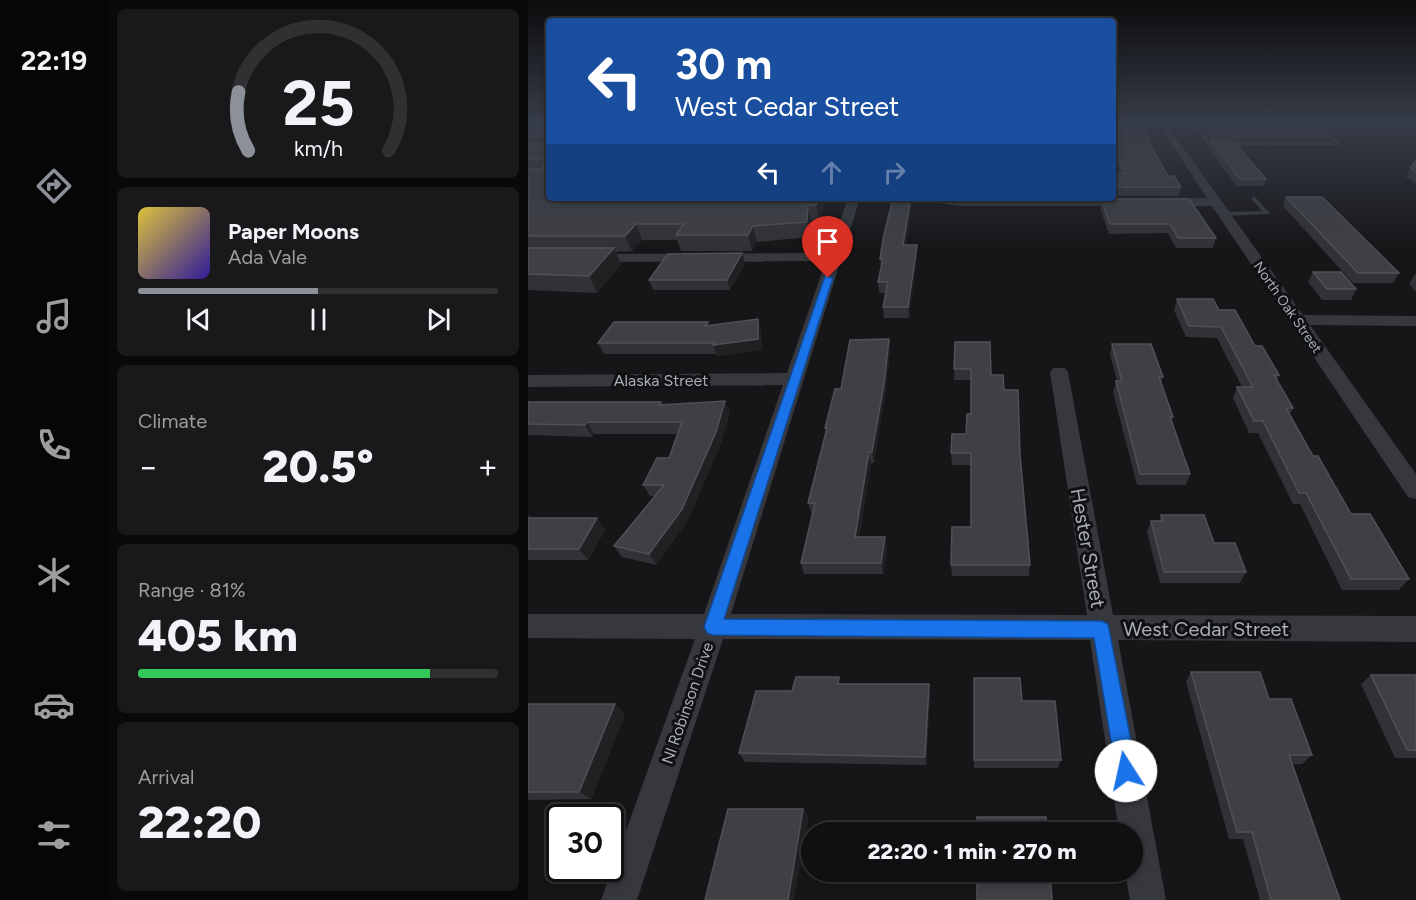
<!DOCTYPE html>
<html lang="en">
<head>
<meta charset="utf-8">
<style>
	:root { --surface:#101012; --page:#19191b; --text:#f1f3f6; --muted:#9c9d9f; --line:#303032; --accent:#8c9099 }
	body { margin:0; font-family:Figtree,sans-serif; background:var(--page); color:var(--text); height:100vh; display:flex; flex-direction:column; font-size:22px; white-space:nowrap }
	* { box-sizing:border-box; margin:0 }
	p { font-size:20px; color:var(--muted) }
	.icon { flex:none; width:33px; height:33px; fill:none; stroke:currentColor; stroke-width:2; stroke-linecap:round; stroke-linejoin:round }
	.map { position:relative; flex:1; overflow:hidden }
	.drawer { display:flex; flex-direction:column; gap:9px; padding:9px; background:#09090a; width:420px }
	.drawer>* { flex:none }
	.hud { position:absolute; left:18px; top:18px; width:570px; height:183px; border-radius:6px; box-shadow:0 3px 9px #0003,0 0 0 2px var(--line); background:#1a4fa0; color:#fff; overflow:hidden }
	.speed { position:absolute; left:18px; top:804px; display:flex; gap:12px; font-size:30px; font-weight:700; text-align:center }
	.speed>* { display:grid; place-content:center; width:78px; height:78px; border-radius:50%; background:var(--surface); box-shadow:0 3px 9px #0003,0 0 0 2px var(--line); line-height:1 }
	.speed .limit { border:3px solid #111; border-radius:9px; background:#fff; color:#111 }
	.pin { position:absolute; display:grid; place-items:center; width:51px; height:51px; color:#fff; margin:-62px -26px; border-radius:50% 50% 50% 0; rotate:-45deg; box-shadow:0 0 6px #0007 }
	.pin .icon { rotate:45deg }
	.me { position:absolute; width:66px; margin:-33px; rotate:350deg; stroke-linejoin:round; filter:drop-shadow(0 0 4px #0008) }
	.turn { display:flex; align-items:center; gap:21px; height:126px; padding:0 30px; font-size:27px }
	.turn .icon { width:78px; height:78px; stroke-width:2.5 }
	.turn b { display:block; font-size:42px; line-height:51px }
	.lanes { display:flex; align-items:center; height:57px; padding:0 30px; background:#0003; justify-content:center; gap:30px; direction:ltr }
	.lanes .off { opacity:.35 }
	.big { font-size:45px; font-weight:800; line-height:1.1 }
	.drawer .widget { flex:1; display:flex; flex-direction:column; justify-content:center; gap:9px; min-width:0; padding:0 21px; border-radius:9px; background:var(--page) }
	.drawer .dial { align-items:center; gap:0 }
	.dial svg { height:156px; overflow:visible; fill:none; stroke:var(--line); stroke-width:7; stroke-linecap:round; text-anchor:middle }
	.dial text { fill:var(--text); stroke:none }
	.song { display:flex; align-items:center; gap:18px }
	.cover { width:72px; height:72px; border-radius:9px; background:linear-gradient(135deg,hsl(50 70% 55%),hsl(250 70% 35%)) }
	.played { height:6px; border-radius:3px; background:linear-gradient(90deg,var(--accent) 50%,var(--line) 50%) }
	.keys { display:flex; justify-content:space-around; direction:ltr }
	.heat { display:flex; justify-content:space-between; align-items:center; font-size:33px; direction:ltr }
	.charge { height:9px; border-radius:4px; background:linear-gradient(90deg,#34c759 81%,var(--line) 0) }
	.trip { position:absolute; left:273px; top:822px; width:342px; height:60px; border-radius:30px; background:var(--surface); box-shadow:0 3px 9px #0003,0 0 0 2px var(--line); font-weight:800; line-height:60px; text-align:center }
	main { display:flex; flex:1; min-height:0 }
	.tab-bar { display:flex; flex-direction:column; width:108px; justify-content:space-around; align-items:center; background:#060607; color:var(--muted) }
	.tab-bar .icon { width:42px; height:42px }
	.tab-bar .current { color:var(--accent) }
	.tab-bar b { font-size:27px; color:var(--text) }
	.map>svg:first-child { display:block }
</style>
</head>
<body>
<main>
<nav class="tab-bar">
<b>22:19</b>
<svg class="icon current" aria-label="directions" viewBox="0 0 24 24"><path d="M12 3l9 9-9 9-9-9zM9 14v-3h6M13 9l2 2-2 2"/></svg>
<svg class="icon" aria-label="music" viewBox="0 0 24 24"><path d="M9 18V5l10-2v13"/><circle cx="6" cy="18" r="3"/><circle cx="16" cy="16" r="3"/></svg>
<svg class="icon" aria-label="phone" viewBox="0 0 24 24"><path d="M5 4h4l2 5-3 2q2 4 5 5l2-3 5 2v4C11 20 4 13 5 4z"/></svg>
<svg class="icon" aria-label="climate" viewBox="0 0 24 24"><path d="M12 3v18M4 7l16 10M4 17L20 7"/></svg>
<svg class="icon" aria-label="car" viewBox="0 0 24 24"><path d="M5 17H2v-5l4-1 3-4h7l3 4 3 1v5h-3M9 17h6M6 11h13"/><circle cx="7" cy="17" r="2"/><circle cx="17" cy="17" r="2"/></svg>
<svg class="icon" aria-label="filters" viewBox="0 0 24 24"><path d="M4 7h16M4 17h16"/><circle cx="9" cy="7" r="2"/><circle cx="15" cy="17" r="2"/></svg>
</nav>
<section class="drawer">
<div class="widget dial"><svg viewBox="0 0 100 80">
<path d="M14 69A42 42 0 1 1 86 69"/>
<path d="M14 69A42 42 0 0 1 9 39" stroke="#8c9099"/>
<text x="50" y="56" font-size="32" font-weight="700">25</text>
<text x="50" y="72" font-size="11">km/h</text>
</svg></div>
<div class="widget">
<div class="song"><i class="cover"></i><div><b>Paper Moons</b><p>Ada Vale</p></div></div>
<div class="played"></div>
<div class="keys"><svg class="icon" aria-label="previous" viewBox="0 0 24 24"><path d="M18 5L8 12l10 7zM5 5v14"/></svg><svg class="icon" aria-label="pause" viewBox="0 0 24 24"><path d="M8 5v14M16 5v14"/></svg><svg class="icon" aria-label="next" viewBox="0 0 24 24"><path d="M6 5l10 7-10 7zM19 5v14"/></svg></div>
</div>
<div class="widget"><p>Climate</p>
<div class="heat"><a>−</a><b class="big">20.5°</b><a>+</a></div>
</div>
<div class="widget"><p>Range · 81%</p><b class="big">405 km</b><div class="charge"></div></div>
<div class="widget"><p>Arrival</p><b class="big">22:20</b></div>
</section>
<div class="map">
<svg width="888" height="900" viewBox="0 0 888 900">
	<rect width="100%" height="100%" fill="#161618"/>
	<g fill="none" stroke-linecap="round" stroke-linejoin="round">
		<g fill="#37383d" fill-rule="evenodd">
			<polygon points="661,122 665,122 681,141 805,141 781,122 785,122 813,143 810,145 680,145"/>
			<polygon points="804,122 868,122 877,125 888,125 888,127 876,127 864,123 806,123"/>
			<polygon points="726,196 741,212 741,214 696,216 693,214 696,212 734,211 723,198"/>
		</g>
		<g fill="#37383d" fill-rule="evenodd">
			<polygon points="629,122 637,122 775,315 888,316 888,326 782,325 888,474 888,499 880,497 684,206 635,206 629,202 635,198 679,198"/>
			<polygon points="320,198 332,198 203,614 559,615 522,372 525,368 537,368 540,372 585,615 888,616 888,642 590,640 638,900 602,900 597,872 604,872 604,832 591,832 562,640 195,639 109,900 73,900 167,639 0,638 0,614 176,614 255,385 0,387 0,375 259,373 298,261 62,262 55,258 62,254 301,253"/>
			<polygon points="398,198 600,198 606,202 600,206 431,206 404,202"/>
		</g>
	</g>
	<g fill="#323236">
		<polygon points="0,122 300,198 291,220 283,220 282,237 229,242 224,251 153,251 149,240 114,240 104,251 88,252 93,264 69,293 0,290"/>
		<polygon points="585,122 621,137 620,141 640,176 653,187 651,196 585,196 585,173 592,173 585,158"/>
		<polygon points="671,122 803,122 796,139 682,139 670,123"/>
		<polygon points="878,122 888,122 888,123 880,123"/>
		<polygon points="682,140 738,179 736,186 709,186 680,147"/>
		<polygon points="888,160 888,184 878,177 882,168"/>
		<polygon points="758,197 871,273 865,283 825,283 755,206"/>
		<polygon points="573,199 688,238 685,248 648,248 640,233 581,234 572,208"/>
		<polygon points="382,202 383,212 378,245 389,255 381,318 356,318 355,307 358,293 351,293 350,282 353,267 352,259"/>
		<polygon points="214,253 217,264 202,290 125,290 121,280"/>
		<polygon points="785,272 828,289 823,300 794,300 780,282"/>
		<polygon points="887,274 888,274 888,292 881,284"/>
		<polygon points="649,299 691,310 727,346 751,375 749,380 765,408 762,414 785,456 823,514 881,579 871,590 814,590 772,504 765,504 730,433 721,433 705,398 709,387 714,387 689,338 658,337 646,310"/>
		<polygon points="230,319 233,330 234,350 189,356 189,354 76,354 70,343 180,322 181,326"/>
		<polygon points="361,339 362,350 357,395 346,463 343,463 331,537 359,548 355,574 276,574 273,563 284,514 280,503 298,432 297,428"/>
		<polygon points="427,342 463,375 476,390 492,454 502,565 501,576 424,576 423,565 443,527 443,465 424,465 423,453 438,434 443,414 443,380 426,380"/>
		<polygon points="584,344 635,377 633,383 645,417 644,421 662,474 658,485 609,485 585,392 588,381 589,381 582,355"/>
		<polygon points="0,402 133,402 135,405 202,412 193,443 160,520 128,565 94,557 86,546 127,496 122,496 115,485 141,458 150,434 66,434 64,437 0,435"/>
		<polygon points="0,515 3,518 69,518 77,530 60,560 0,560"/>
		<polygon points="633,515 686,543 718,572 712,583 632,583 619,532 623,521 631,521"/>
		<polygon points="663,672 741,699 784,755 774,764 764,764 812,900 732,900 715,839 701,839 658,682"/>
		<polygon points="843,675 888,675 888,758 867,758 833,684"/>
		<polygon points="446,678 494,701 533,760 530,768 446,768"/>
		<polygon points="313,684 402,694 398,765 217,762 211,753 264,691"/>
		<polygon points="0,704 97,714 63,799 0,800"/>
	</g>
	<g fill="#212124">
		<polygon points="291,198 300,198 291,220 288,205"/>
		<polygon points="382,202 383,212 376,255 375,245"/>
		<polygon points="280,205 283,220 282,237 279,222"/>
		<polygon points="108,224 114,240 104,251 97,236"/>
		<polygon points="225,226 229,242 224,251 220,235"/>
		<polygon points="389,245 389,255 381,318 380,307"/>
		<polygon points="86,248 93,264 69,293 61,276"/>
		<polygon points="214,253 217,264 202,290 199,280"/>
		<polygon points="230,319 233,330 234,350 189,356 185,345"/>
		<polygon points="361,339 362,350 357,395 346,463 344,452"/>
		<polygon points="197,401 202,412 193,443 160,520 128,565 121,554"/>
		<polygon points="59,422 66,434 64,437 57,425"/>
		<polygon points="341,452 343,463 329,548 327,537"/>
		<polygon points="69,518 77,530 60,560 51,549"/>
		<polygon points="357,537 359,548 355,574 353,563"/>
		<polygon points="401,684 402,694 398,765 397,757"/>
		<polygon points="87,704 97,714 63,799 51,792"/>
		<polygon points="275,809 281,816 266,900 260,900"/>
	</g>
	<g fill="#3f3f44" stroke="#4f5156" stroke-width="1.5">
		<polygon points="0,122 21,122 21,198 291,198 288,205 280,205 279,222 225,226 220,235 148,235 156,224 108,224 97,236 0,236 0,169 14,169 17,161 14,159 0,159 0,143 15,144 17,138 15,136 0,136"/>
		<polygon points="585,122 611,122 621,137 618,137 640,176 646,176 653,187 585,187 585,173 597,174 585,147"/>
		<polygon points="682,140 704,140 738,179 712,179"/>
		<polygon points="888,160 888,172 882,168"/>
		<polygon points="758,197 794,197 871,273 830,273"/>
		<polygon points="573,199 661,199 688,238 650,238 642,224 582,224"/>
		<polygon points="364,202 382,202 375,245 389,245 380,307 355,307 360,282 350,282 355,259 352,259 355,239"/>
		<polygon points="0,248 86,248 61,276 0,274"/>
		<polygon points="214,253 199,280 121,280 140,254"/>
		<polygon points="785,272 813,272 828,289 799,289"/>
		<polygon points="649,299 685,299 691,310 707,310 727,346 734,346 751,375 746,375 765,408 758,408 785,456 790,456 823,514 842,514 881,579 823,579 778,493 771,493 735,421 726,421 709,387 725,387 693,327 661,326"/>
		<polygon points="230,319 230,339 185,345 186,343 70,343 86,322 180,322 177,326"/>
		<polygon points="361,339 356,384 344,452 341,452 327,537 357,537 353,563 273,563 287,503 280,503 299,428 297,428 307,389 313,389 322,340"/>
		<polygon points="427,342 462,342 463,375 475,375 476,390 490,390 492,454 502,565 423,565 424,527 443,527 443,453 423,453 424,434 438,434 439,414 443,414 443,369 426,369"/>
		<polygon points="584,344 623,344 635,377 631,377 645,417 642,417 662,474 612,474 588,381 594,381"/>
		<polygon points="197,401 188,432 154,509 121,554 86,546 136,485 115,485 129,458 141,458 154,422 59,422 57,425 0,424 0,402 133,402 131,405"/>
		<polygon points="633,515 676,515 686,543 707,543 718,572 636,572 623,521 635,521"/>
		<polygon points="0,518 69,518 51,549 0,549"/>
		<polygon points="663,672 732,672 741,699 763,699 784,755 761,755 812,900 743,900 724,832 709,832"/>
		<polygon points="843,675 888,675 888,750 879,750"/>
		<polygon points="268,677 311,677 310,684 401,684 397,757 211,753 228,691 264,691"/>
		<polygon points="446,678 492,678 494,701 527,701 533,760 446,760"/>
		<polygon points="0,704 87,704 51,792 0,792"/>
		<polygon points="200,809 275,809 260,900 177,900"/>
		<polygon points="449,817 518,817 519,832 449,832"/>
		<polygon points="449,872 522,872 524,900 449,900"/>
	</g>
	<linearGradient id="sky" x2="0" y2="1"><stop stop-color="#0c0c0d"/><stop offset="0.49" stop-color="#363c48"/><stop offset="1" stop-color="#363c48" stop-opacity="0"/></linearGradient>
	<rect width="888" height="248" fill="url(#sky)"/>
	<polygon fill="#1a73e8" stroke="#114b97" stroke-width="1.5" points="297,276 305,278 196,619 574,621 580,624 609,771 605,778 598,781 591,778 588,771 566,638 185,635 179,633 176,627"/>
	<g text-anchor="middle" stroke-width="6" stroke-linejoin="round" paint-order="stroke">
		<g font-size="14" fill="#a8adb8" stroke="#111113">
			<text transform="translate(760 307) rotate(55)" y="5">North Oak Street</text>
		</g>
		<g font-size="16" fill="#a8adb8" stroke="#111113">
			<text x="133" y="386">Alaska Street</text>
			<text transform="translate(159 703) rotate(-71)" y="6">Nl Robinson Drive</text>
		</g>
		<g font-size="20" fill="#a8adb8" stroke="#111113">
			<text transform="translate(560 548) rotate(80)" y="7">Hester Street</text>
			<text x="678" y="636">West Cedar Street</text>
		</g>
	</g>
</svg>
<div class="speed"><div class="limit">30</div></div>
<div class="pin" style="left:300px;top:278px;background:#d93025"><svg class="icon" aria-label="arrive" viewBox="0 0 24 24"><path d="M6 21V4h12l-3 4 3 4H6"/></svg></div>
<svg class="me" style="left:598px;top:771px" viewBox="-20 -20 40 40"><circle r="19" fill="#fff"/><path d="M0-13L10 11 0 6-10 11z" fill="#1a73e8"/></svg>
<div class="trip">22:20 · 1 min · 270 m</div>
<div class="hud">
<div class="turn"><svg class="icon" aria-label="left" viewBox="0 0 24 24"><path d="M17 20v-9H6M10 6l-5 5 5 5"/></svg><div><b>30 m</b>West Cedar Street</div></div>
<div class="lanes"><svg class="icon" aria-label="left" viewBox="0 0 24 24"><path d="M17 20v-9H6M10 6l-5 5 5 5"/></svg><svg class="icon off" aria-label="ahead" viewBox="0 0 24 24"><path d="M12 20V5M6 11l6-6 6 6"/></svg><svg class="icon off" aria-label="right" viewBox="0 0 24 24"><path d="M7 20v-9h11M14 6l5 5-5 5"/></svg></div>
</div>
</div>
</main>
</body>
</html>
